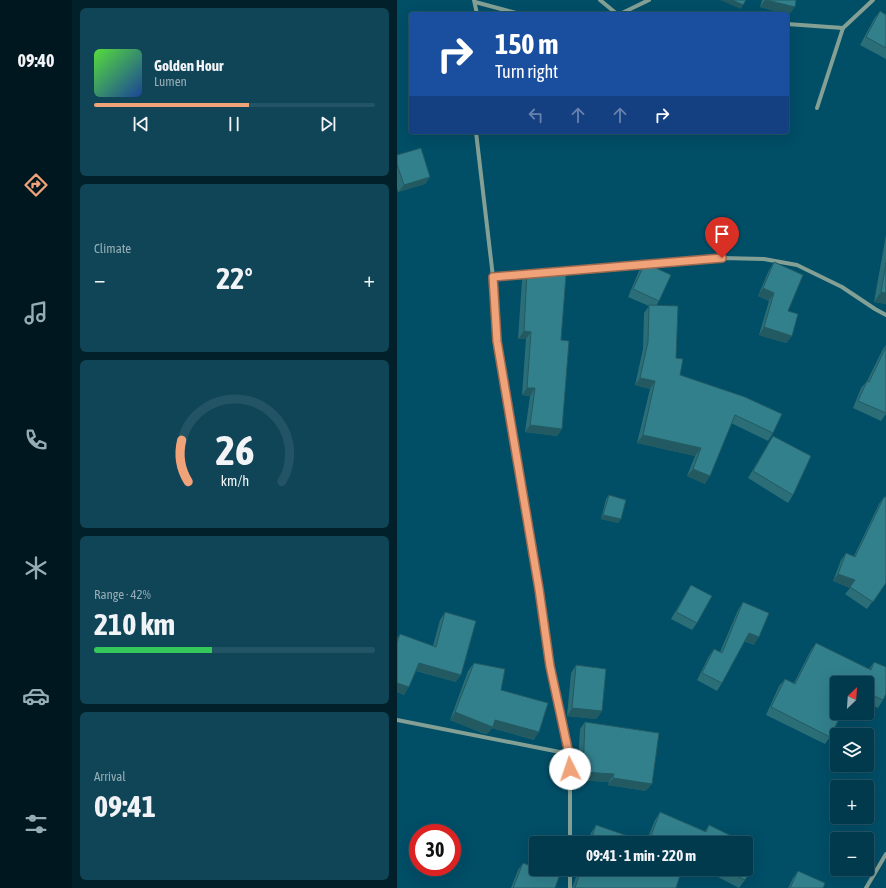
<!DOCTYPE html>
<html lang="en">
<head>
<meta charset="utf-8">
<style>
	:root { --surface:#013a4d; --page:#0f4557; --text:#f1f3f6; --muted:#96adb6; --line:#235465; --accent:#f0a279 }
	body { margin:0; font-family:"Asap Condensed",sans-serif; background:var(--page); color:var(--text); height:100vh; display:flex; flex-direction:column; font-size:15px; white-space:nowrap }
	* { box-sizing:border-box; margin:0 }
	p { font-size:13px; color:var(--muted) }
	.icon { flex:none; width:22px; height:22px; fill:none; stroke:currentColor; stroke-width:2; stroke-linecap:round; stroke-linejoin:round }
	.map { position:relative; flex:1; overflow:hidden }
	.sheet { display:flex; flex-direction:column; gap:8px; padding:8px; background:#01202a; width:325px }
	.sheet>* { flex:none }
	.guide { position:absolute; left:12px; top:12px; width:380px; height:122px; border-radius:4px; box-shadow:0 4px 16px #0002,0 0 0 1px var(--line); background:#1a4fa0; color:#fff; overflow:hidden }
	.needle { width:26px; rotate:25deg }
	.controls { position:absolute; left:433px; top:676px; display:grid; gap:8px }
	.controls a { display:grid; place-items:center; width:44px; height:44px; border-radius:4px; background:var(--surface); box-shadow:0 4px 16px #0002,0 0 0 1px var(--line); font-size:20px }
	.speed { position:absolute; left:12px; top:824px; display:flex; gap:8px; font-size:20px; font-weight:700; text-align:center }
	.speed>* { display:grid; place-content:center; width:52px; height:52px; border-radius:50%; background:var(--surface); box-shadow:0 4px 16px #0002,0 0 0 1px var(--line); line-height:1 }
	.speed .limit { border:6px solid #d22; background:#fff; color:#111 }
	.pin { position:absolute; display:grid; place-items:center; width:34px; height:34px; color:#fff; margin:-41px -17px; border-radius:50% 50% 50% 0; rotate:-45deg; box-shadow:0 0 4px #0007 }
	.pin .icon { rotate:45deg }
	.me { position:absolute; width:44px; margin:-22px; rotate:356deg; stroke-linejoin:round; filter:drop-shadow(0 0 3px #0008) }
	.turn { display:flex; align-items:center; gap:14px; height:84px; padding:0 20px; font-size:18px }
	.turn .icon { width:52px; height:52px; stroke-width:2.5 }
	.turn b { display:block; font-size:28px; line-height:34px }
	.lanes { display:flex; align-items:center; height:38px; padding:0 20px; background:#0003; justify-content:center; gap:20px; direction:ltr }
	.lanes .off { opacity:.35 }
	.big { font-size:30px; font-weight:700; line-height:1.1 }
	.sheet .widget { flex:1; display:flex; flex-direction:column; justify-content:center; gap:6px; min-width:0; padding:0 14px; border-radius:6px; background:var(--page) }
	.sheet .dial { align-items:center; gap:0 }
	.dial svg { height:104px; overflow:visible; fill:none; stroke:var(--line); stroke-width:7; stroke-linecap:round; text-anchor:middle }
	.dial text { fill:var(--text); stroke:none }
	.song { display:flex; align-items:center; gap:12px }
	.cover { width:48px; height:48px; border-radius:6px; background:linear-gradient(135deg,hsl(110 70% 55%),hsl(220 70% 35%)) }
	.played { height:4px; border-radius:2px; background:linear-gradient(90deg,var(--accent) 55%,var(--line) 55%) }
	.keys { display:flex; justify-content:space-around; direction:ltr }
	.heat { display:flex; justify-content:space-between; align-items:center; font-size:22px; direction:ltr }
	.charge { height:6px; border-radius:3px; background:linear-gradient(90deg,#34c759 42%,var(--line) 0) }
	.trip { position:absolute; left:132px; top:836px; width:224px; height:40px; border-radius:4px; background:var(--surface); box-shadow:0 4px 16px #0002,0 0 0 1px var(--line); font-weight:700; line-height:40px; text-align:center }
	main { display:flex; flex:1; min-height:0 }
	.dock { display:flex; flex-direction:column; width:72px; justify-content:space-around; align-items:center; background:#00171f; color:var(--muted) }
	.dock .icon { width:28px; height:28px }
	.dock .on { color:var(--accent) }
	.dock b { font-size:18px; color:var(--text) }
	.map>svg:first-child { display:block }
</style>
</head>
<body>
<main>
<nav class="dock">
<b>09:40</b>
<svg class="icon on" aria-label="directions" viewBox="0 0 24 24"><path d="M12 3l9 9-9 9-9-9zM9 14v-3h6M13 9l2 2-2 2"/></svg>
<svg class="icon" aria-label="music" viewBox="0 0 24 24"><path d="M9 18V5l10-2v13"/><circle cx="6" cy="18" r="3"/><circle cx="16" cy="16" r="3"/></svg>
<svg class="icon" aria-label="phone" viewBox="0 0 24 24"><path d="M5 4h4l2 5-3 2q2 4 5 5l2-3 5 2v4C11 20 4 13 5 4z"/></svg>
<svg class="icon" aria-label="climate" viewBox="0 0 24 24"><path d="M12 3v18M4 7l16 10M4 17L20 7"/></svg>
<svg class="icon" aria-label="car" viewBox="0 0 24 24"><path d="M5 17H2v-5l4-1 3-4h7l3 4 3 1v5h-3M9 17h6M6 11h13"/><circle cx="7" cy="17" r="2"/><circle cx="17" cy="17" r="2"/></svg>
<svg class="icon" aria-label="filters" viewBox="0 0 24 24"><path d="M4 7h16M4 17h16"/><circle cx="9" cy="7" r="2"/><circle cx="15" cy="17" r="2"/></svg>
</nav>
<section class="sheet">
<div class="widget">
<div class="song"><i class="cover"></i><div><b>Golden Hour</b><p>Lumen</p></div></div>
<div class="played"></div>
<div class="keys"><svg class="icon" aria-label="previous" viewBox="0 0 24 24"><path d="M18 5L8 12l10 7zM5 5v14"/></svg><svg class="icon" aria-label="pause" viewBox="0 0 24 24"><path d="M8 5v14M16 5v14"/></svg><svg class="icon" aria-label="next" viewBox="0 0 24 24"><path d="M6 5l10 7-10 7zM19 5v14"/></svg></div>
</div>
<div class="widget"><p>Climate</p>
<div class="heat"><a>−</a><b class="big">22°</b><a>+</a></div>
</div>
<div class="widget dial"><svg viewBox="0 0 100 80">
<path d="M14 69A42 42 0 1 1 86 69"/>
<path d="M14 69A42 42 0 0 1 9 37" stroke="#f0a279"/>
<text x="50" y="56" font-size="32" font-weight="700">26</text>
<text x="50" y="72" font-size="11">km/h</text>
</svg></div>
<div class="widget"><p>Range · 42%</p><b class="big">210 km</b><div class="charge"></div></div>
<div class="widget"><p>Arrival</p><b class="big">09:41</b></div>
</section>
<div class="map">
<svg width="489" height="888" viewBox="0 0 489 888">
	<rect width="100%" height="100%" fill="#014e67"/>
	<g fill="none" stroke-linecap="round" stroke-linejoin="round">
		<g stroke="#84a095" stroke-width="4">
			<polyline points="77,0 80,14"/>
			<polyline points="203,0 220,14"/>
			<polyline points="78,2 123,14"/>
			<polyline points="223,14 252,0"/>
			<polyline points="390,24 446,28"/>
			<polyline points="420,108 446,28 476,0"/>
			<polyline points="79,132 96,277 100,341 142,589 153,667 173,754 173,843"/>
			<polyline points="96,277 243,264 325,258 367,259 400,265 445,287 478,309 489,315"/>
			<polyline points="0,720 173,754"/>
			<polyline points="173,869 173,888"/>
			<polyline points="469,888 489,854"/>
		</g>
	</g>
	<g fill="#2b6e78">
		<polygon points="365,0 399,0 392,15 363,7"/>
		<polygon points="483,11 489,15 489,59 463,45 477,19"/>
		<polygon points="0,155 33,177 28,184 1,192 0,188"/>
		<polygon points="489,235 489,304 477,302"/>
		<polygon points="377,262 391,311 395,336 389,343 362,335 372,301 361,296 372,270"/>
		<polygon points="248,263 262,301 259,306 279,358 283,375 376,433 371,441 334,423 308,484 290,476 298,456 240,443 253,389 238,385 246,349 247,313 252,306 231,297 242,271"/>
		<polygon points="130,272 164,340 165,429 160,436 128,432 133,396 125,395 129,339 121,339 125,280"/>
		<polygon points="489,345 489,414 484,421 456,408 464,388 470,381 486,349"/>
		<polygon points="376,436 396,495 391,503 351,478 371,444"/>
		<polygon points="212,495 224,519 221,523 204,519 209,499"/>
		<polygon points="487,497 489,583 470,609 448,594 453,588 436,581 444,560 449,553 457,556 482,504"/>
		<polygon points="294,585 300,623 295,630 274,619 289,593"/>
		<polygon points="346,602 357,645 347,641 325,683 320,691 300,680 312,656 317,649 323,652 341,610"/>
		<polygon points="48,612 59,682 19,671 7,695 0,692 0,638 3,634 36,646 43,620"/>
		<polygon points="419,643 472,669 477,662 486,700 481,708 470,703 470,683 440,683 433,737 428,744 369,715 382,686 388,679 397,683 414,650"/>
		<polygon points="77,663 104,690 137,740 95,728 90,734 88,734 53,720 71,671"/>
		<polygon points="179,665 205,711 199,719 170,716 174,673"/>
		<polygon points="188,722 249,791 211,785 212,782 180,780 183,729"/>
		<polygon points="263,812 308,831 312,825 347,843 190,843 194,833 199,825 249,842 258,820"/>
		<polygon points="126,863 158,888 114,888 121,870"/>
		<polygon points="182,869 285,869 279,888 175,888"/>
		<polygon points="306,869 349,869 348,880 342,888"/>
		<polygon points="401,871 426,888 391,888 396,878"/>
	</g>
	<g fill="#235a62">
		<polygon points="323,0 335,0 346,5 344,9"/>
		<polygon points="368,0 398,7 392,15 363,7"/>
		<polygon points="33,177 28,184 1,192 7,185"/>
		<polygon points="366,288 377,293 372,301 361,296"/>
		<polygon points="484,292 489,293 489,304 477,302"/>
		<polygon points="367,327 395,336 389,343 362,335"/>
		<polygon points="127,331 134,332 129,339 121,339"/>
		<polygon points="243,378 258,381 253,389 238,385"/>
		<polygon points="130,388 138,388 133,396 125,395"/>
		<polygon points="133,425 165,429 160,436 128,432"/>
		<polygon points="246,435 304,448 298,456 240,443"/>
		<polygon points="296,469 313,476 308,484 290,476"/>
		<polygon points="206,515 224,519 221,523 204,519"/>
		<polygon points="441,574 458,580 453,588 436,581"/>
		<polygon points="352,633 362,637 357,645 346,640"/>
		<polygon points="22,663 64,675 59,682 17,670"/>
		<polygon points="0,683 12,687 7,695 0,692"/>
		<polygon points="175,708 205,711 199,719 170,716"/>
		<polygon points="58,712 98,720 142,732 137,740 95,728 90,734 88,734 53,720"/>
		<polygon points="186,772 217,774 212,782 180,780"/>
		<polygon points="216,778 255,784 249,791 211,785"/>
	</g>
	<g fill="#32808c" stroke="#235a62">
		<polygon points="335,0 349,0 346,5"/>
		<polygon points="369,0 399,0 398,7"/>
		<polygon points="483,11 489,15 489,48 469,37"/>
		<polygon points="24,148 33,177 7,185 0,164 0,155"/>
		<polygon points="377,262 406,275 391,311 401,314 395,336 367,327 377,293 366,288"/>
		<polygon points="248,263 274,275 262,301 236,289"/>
		<polygon points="489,263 489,293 484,292"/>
		<polygon points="130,272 169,275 164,340 172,341 165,429 133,425 138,388 130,388 134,332 127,331"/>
		<polygon points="252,305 281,306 279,358 286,359 283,375 348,397 385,414 376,433 338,415 313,476 296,469 304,448 246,435 258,381 243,378 251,342"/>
		<polygon points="489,347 489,413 461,401 470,381 472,382"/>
		<polygon points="376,436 414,456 396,495 356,471"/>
		<polygon points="212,495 229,500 224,519 206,515"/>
		<polygon points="487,497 489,497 489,583 476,602 453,587 458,580 441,574 449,553 458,557"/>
		<polygon points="294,585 315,596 300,623 279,612"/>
		<polygon points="346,602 372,613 362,637 352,633 325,683 305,673 317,649 325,653"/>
		<polygon points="48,612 79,621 64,675 22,663 12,687 0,683 0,642 3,634 39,647"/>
		<polygon points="419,643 474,670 477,662 489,667 489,694 486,700 470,693 470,683 440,683 440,713 445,713 433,737 374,707 388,679 398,684"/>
		<polygon points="77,663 108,669 104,690 151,703 142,732 98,720 96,727 93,726 58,712"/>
		<polygon points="179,665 209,669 205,711 175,708"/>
		<polygon points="188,722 262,733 255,784 216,778 217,774 186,772"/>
		<polygon points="263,812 309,832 312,825 347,842 347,843 193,843 199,825 251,843"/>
		<polygon points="349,858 357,864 348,880 327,869 349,869"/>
		<polygon points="126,863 139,868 139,869 142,869 162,877 158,888 116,888"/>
		<polygon points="184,869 285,869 279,888 178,888"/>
		<polygon points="401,871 428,883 426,888 393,888"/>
	</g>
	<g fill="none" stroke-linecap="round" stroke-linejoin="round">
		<defs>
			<polyline id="route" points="173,769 172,754 153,666 142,589 100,341 96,277 325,258"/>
		</defs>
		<use href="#route" stroke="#9c694f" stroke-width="10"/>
		<use href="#route" stroke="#f0a279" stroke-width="7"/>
	</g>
</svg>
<div class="controls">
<a><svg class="needle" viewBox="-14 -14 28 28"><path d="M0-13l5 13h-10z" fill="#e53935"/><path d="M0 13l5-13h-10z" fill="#96adb6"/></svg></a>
<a><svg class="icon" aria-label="layers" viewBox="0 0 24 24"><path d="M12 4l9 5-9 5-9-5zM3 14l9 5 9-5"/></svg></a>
<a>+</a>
<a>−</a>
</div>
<div class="speed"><div class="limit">30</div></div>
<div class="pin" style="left:325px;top:258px;background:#d93025"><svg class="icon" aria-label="arrive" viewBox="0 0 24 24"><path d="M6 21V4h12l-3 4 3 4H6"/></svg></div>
<svg class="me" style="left:173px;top:769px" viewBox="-20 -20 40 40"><circle r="19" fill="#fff"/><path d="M0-13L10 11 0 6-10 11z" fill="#f0a279"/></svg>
<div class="trip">09:41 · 1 min · 220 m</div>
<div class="guide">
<div class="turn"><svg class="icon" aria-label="right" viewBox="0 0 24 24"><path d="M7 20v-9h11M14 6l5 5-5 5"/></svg><div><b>150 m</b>Turn right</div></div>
<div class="lanes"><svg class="icon off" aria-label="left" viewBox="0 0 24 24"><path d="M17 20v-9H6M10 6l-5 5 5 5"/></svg><svg class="icon off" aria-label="ahead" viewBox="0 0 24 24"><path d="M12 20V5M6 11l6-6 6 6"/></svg><svg class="icon off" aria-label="ahead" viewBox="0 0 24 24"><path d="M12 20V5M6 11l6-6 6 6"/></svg><svg class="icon" aria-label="right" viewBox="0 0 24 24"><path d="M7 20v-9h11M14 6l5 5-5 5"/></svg></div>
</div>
</div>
</main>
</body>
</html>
